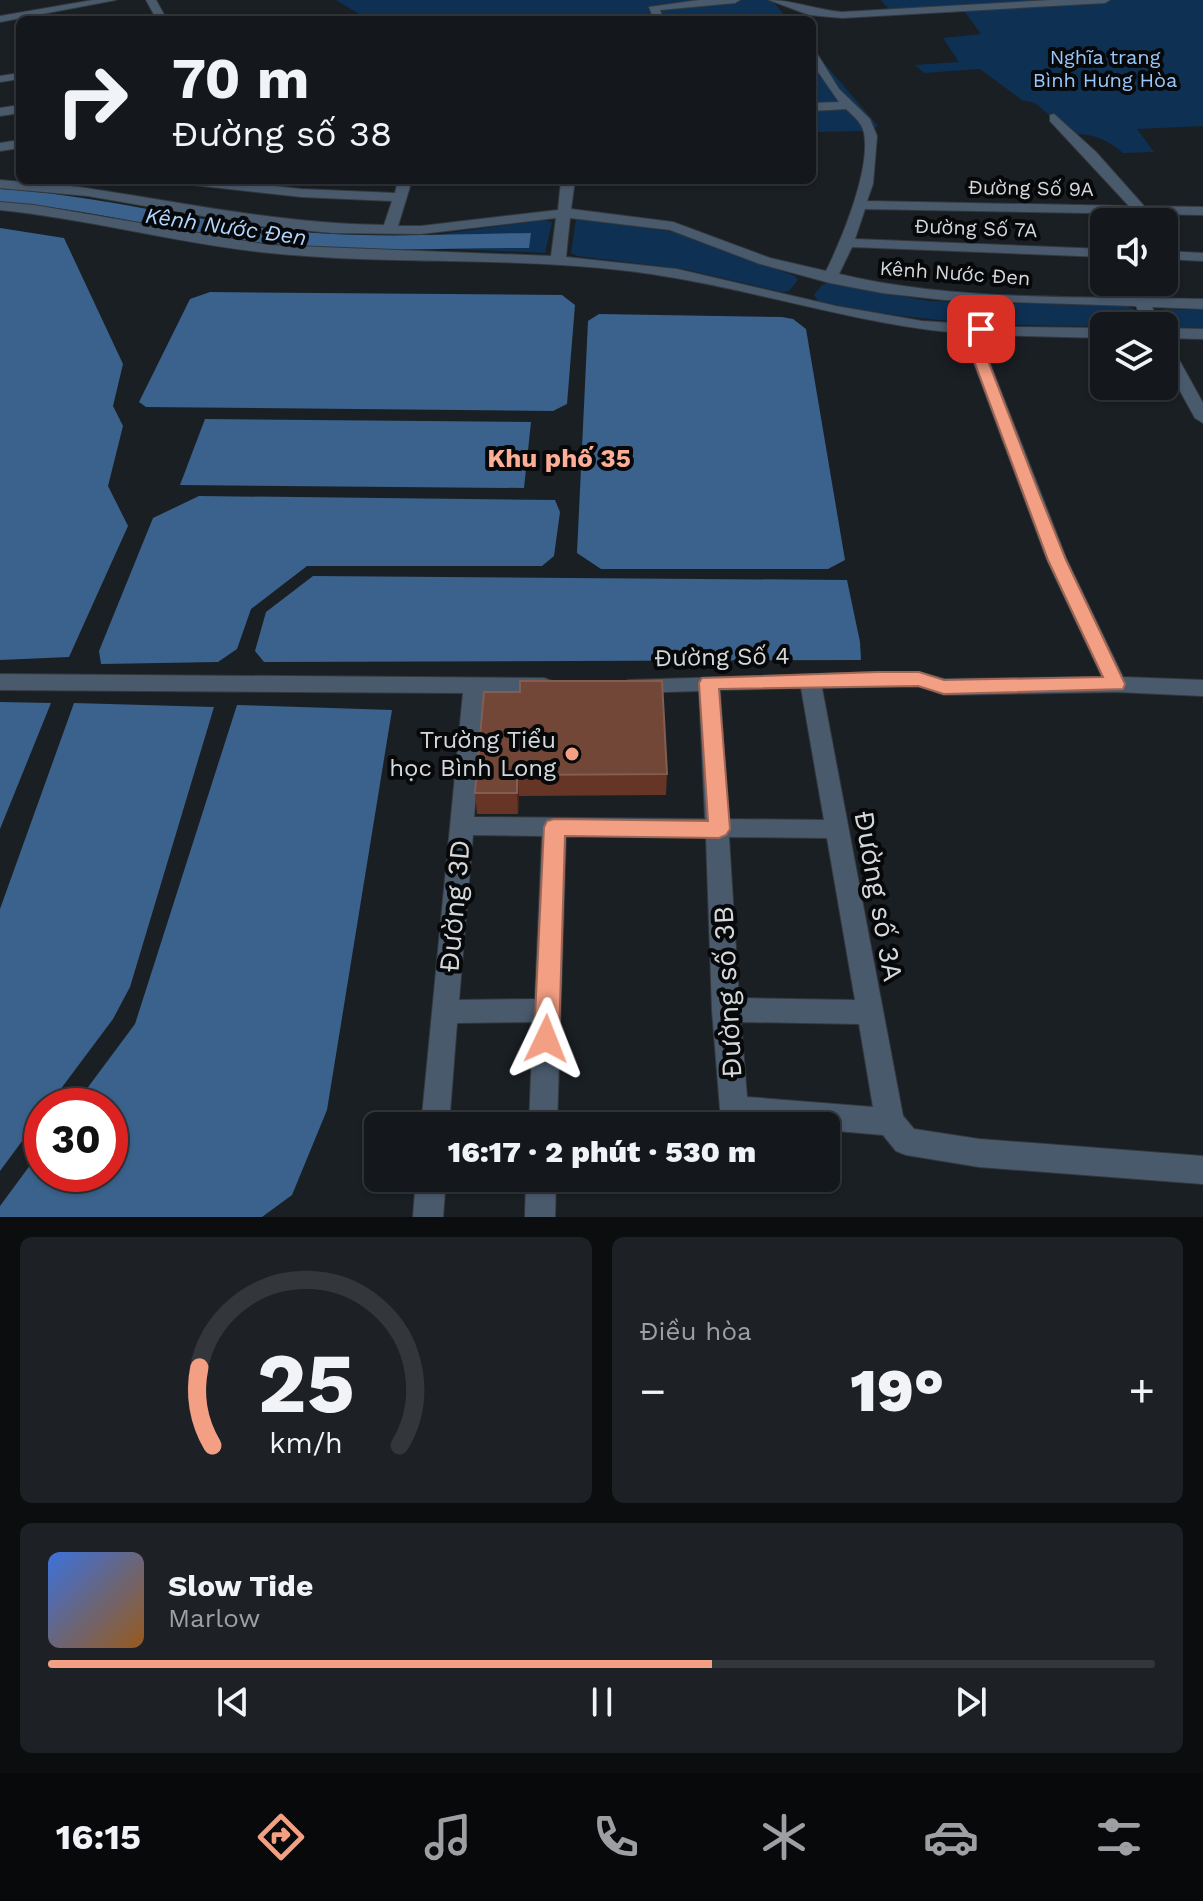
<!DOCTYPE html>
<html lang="vi">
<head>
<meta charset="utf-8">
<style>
	:root { --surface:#14171b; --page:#1d2024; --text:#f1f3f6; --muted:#9d9fa3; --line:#33363a; --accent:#f39f83 }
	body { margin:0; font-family:"Work Sans",sans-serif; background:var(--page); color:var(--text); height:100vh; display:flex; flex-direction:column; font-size:30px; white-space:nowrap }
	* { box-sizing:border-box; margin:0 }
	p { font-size:26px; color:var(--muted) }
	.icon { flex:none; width:44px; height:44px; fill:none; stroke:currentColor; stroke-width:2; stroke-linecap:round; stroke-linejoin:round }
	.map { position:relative; height:1217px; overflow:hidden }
	.drawer { display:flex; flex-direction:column; gap:20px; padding:20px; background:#0b0d0f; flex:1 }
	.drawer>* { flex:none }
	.banner { position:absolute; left:16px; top:16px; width:800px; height:168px; border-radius:12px; box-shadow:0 2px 6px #0004,0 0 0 2px var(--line); background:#14171b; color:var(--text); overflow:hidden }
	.buttons { position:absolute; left:1090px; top:208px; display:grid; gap:16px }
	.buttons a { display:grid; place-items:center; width:88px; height:88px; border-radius:12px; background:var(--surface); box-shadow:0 2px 6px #0004,0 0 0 2px var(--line); font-size:40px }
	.speed { position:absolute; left:24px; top:1088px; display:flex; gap:16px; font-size:40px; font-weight:700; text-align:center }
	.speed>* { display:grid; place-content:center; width:104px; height:104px; border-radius:50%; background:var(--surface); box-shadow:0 2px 6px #0004,0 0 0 2px var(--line); line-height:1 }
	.speed .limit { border:12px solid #d22; background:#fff; color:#111 }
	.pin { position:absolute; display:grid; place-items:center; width:68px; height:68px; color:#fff; margin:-34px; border-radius:16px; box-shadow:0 4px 12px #0006 }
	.me { position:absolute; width:88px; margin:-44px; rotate:2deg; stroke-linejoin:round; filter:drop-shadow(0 0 6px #0008) }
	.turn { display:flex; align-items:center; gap:28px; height:168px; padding:0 24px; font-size:36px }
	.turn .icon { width:104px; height:104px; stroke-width:2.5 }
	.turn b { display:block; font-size:56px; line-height:68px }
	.big { font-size:60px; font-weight:800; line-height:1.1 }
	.drawer .widget { flex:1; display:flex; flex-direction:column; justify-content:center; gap:12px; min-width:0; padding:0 28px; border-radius:12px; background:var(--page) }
	.drawer .dial { align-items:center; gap:0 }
	.dial svg { height:208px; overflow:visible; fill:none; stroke:var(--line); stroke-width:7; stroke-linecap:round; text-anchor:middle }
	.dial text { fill:var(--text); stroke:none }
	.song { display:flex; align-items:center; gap:24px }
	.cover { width:96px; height:96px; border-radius:12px; background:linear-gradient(135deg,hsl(220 70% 55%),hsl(30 70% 35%)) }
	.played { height:8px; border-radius:4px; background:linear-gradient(90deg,var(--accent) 60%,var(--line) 60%) }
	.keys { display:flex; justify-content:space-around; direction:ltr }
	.heat { display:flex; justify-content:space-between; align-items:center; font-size:44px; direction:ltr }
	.drawer .tiles { flex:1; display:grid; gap:20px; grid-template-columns:1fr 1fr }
	.widget:last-child { grid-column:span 2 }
	.trip { position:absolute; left:364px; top:1112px; width:476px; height:80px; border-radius:12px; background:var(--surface); box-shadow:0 2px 6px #0004,0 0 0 2px var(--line); font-weight:800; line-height:80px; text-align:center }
	.dock { display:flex; height:128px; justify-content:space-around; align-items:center; background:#08090b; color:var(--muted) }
	.dock .icon { width:56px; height:56px }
	.dock .on { color:var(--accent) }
	.dock b { font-size:36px; color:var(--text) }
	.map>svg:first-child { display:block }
</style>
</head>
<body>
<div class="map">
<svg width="1203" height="1217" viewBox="0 0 1203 1217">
	<rect width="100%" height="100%" fill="#1a1f24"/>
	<g fill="#0e3153">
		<polygon points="336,0 772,0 788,20 369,20"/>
		<path d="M881,0H1203V126L1137,129L1154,152L1123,153C1109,140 1092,133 1072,134L1035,103L1022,100L980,69L924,73L915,65L959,62L943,38L981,34L962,8L890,11Z"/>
		<polygon points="812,49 878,126 865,131 812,132"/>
		<polygon points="580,218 673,232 795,276 798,280 789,291 782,292 684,269 577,256 571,253 576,219"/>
		<polygon points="544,220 552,222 545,253 454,249 442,234"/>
		<path d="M827,283L929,301L1125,306L1134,309L1141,322L1137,326C1030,327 922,325 818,301L814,295L822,285Z"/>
		<polygon points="1164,309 1203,310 1203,328 1168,327"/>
	</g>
	<g fill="#3a628c">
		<path d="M0,189C90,194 175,217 264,228C353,240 442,234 531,233L529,248C444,248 357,253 272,244C181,235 92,208 0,202Z"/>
		<polygon points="0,228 64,238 123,364 113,406 123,426 108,486 128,526 69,657 0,660"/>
		<polygon points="210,292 562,295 575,305 567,404 553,411 146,407 139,402 190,299"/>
		<polygon points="599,314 782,317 793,319 806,329 845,560 828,569 601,569 577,553 588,321"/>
		<polygon points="205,419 531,422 524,488 180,485"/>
		<polygon points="199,496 555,500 560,512 554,556 542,566 307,566 251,609 237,649 218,662 101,664 99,651 153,518"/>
		<polygon points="313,576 847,580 860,642 861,660 264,662 255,651 266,612"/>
		<polygon points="0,702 51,703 0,829"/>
		<polygon points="74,703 214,707 130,987 113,1019 48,1106 42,1106 42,1114 0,1171 0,909"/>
		<polygon points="237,705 392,710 327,1110 292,1195 262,1217 0,1217 0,1206 42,1149 42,1174 110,1174 110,1106 74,1106 135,1024"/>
	</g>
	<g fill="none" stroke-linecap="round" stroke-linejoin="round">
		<defs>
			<g id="minor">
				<polygon points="93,0 116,0 0,22 0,16"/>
				<polygon points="146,0 156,0 167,20 157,20"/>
				<polygon points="699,0 740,0 735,3 660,10 664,20 654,20 649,7"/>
				<path d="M769,0C792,0 817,10 842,12L1051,0H1110L1105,3L842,18L809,15Z"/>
				<path d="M812,51L816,52L839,89L870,119L877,136L873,184L867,201L1129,206L1050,121V115L1054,114L1096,152L1144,206L1203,207V215L865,209L855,239L1104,249V257L852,247L839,274C957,302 1083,296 1203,299V309L1152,307L1161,326H1145L1136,306L945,300L882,293L830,283L760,264L670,230L570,218L566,257L677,269L836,306L922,321L1013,327L1104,328V338L989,335L988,358L1067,560L1123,677L1203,680V696L1116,692L944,695L918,686L822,688L903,1116L914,1129L979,1139L1203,1156V1184L979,1167L906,1155L896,1151L883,1135L826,1130V1126C794,1126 755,1130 724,1118L720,1109L712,1010L706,837L566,836L557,1126H529L533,1022L457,1023L449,1126H421L463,693L0,690V674L544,678L552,681L555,686L552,691L484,693L474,817L705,819L699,691L636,693L628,690L625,685L628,680L878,672H919L944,679L1102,677L1047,560L972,358L973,334C863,327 760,290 651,274C525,255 396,266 270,253C179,244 91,219 0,210V202L34,205L269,245L551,256L556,218L421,234L332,233L260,226L88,196L0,188V180C30,183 62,184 92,189C190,204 285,224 384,225L392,201L302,197L184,184L177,180H220L302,189L395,193L398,180H412L398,226H421L558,210L561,180H575L571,209L673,222L770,258L826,271C842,239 871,169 864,133C862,122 853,116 846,109L812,111V103L839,102L812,63ZM801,688L824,820L728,819L720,690ZM473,835L542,836L535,999L459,1000ZM729,837L827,838L855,1000L739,998ZM741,1022L859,1024L873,1107L747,1097Z"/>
				<polygon points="20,73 20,79 0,82 0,76"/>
				<polygon points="20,105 20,113 0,116 0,108"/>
				<polygon points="20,140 20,148 0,151 0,143"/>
				<polygon points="1164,251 1203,253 1203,261 1164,259"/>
				<polygon points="1164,328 1203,329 1203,339 1164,338"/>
				<polygon points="1164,342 1172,347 1203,403 1203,423 1195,418 1164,362"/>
				<polygon points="416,1178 446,1178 443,1217 413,1217"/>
				<polygon points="526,1178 556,1178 555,1217 525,1217"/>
			</g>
		</defs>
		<use href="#minor" stroke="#34393e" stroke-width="2"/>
		<use href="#minor" fill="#4a5a6d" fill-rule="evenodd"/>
	</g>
	<polygon fill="#663525" points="520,692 667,774 666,795 519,796 518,814 477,814 475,793"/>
	<polygon fill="#43251c" points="517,775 519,796 518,814 517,793"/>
	<polygon fill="#724738" stroke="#825e52" stroke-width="2" points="520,681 662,681 667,774 517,775 517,793 475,793 484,692 520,692"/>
	<polygon fill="#f39f83" stroke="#9e6755" stroke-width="2" points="981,325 988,329 987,358 1039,493 1066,560 1125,684 1123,689 944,694 918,686 719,689 730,829 726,835 719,838 565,836 559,1039 555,1047 546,1050 538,1047 534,1039 544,827 547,821 554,819 708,821 699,683 702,678 878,672 919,672 944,680 1103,677 1048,560 973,358 974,329"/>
	<circle fill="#f39f83" stroke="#07080a" stroke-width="3" cx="572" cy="754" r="8"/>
	<g text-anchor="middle" stroke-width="8" stroke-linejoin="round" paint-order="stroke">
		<g font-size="20" fill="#99c8fc" stroke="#07080a">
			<text x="1105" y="64">Nghĩa trang<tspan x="1105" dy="23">Bình Hưng Hòa</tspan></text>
		</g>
		<g font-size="20" fill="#d5d8db" stroke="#07080a">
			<text transform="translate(1031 188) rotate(1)" y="7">Đường Số 9A</text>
			<text transform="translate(976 228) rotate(2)" y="7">Đường Số 7A</text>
			<text transform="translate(955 273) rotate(4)" y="7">Kênh Nước Đen</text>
		</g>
		<g font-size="22" font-style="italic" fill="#b1d5fd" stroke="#07080a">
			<text transform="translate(226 226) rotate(8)" y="8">Kênh Nước Đen</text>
		</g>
		<g font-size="24" fill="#d5d8db" stroke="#07080a">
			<text transform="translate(722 657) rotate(-1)" y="8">Đường Số 4</text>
		</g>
		<g font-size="24" fill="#d5d8db" stroke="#07080a" text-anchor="end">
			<text x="556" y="748">Trường Tiểu<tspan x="556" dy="28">học Bình Long</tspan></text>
		</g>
		<g font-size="26" font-weight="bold" fill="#fdae94" stroke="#07080a">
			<text x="559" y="467">Khu phố 35</text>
		</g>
		<g font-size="28" fill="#d5d8db" stroke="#07080a">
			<text transform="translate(879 896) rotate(80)" y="10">Đường số 3A</text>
			<text transform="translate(454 906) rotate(-85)" y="10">Đường 3D</text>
			<text transform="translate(727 992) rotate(-93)" y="10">Đường số 3B</text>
		</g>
	</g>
</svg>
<div class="buttons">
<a><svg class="icon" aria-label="sound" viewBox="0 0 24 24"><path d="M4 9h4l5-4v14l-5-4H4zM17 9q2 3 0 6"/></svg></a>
<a><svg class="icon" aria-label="layers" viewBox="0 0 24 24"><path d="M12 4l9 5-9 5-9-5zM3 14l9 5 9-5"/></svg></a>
</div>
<div class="speed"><div class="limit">30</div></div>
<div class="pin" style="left:981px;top:329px;background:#d93025"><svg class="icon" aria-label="arrive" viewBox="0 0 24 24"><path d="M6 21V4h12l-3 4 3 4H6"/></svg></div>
<svg class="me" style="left:546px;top:1039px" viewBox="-20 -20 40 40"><path d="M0-17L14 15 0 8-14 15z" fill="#f39f83" stroke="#fff" stroke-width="4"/></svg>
<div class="trip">16:17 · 2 phút · 530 m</div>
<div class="banner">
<div class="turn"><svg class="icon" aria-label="right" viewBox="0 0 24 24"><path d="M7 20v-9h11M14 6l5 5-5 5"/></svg><div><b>70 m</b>Đường số 38</div></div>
</div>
</div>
<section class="drawer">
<div class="tiles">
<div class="widget dial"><svg viewBox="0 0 100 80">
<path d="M14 69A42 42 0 1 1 86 69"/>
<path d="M14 69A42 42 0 0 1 9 39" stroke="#f39f83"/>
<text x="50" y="56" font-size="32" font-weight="700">25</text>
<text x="50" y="72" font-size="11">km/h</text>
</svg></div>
<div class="widget"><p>Điều hòa</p>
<div class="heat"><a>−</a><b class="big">19°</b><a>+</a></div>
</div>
<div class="widget">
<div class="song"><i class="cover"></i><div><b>Slow Tide</b><p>Marlow</p></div></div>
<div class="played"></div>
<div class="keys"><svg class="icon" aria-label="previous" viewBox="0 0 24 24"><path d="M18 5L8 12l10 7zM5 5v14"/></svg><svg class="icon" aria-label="pause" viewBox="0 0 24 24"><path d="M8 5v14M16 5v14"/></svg><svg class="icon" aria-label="next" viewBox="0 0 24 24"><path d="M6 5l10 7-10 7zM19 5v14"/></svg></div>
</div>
</div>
</section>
<nav class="dock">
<b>16:15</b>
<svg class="icon on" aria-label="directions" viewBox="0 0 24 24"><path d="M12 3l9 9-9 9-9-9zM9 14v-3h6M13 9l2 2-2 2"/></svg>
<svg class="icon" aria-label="music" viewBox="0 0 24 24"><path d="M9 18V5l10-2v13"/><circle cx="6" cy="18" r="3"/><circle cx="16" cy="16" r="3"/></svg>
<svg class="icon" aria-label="phone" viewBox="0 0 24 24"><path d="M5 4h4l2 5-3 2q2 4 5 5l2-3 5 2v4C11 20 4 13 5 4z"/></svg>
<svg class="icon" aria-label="climate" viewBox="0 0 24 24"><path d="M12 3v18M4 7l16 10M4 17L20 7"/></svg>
<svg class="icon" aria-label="car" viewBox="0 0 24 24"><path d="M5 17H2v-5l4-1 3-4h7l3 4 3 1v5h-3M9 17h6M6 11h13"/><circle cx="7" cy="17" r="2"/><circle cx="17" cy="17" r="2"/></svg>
<svg class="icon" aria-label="filters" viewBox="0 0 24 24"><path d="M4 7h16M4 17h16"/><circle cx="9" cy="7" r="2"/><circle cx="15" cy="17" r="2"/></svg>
</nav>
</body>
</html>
